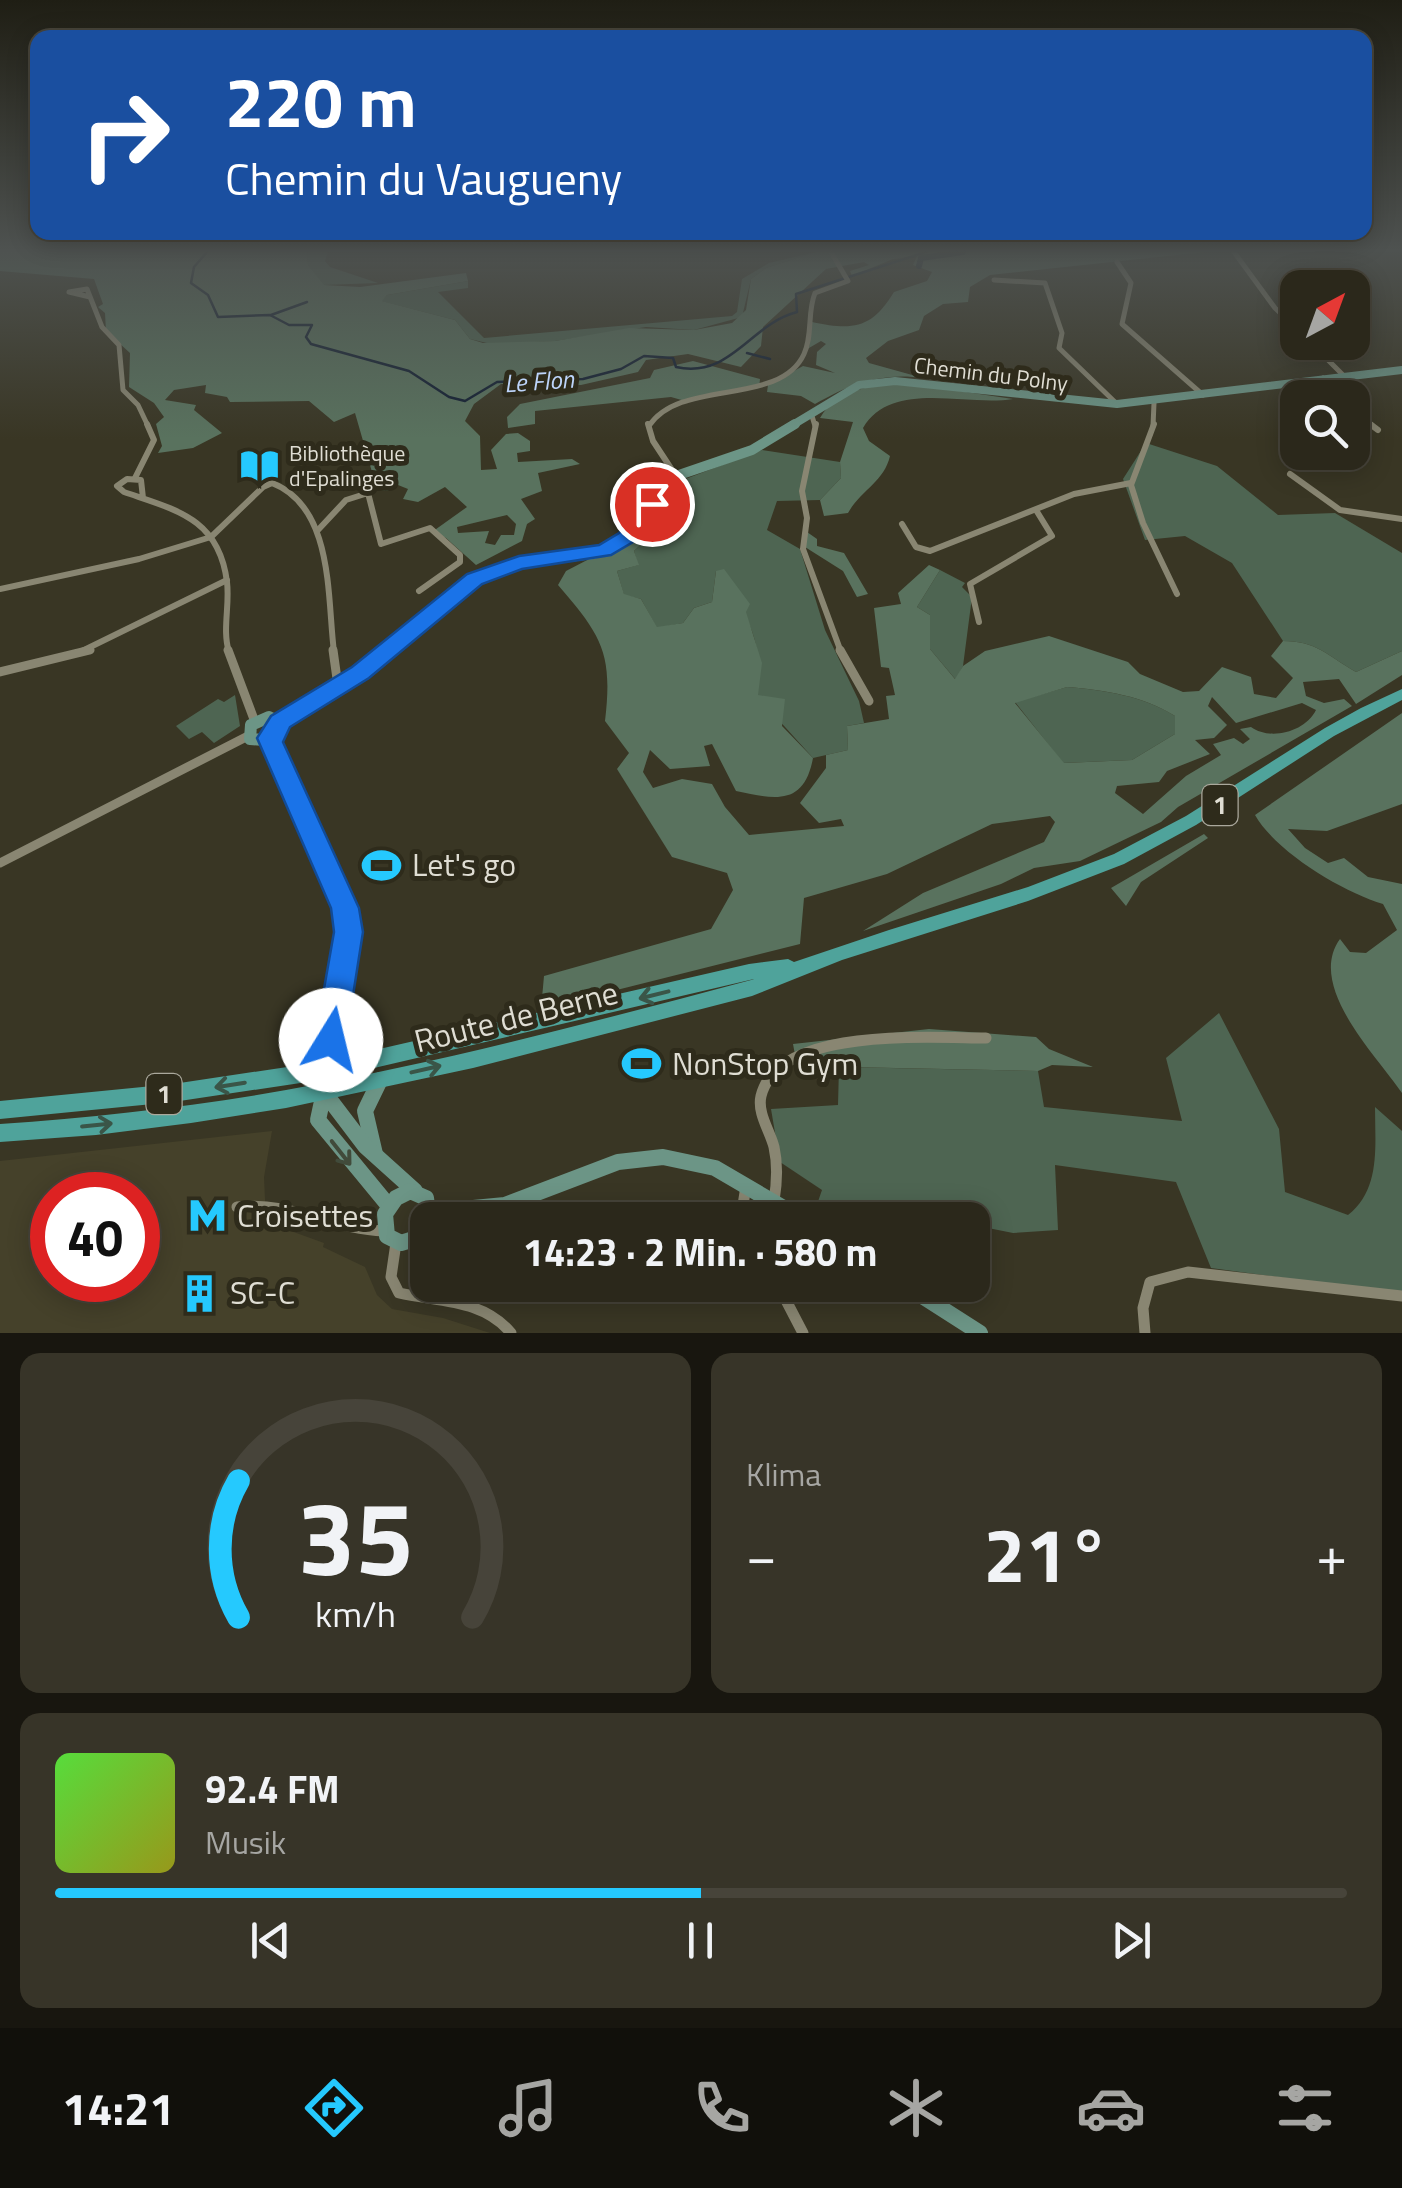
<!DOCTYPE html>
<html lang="de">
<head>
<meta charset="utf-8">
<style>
	:root { --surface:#2b281b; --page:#373428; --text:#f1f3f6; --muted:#a6a6a3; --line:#47443a; --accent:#25c9fe }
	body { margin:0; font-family:"Titillium Web",sans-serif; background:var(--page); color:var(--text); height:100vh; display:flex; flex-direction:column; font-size:38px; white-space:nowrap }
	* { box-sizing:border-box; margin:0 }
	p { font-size:32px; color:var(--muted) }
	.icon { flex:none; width:55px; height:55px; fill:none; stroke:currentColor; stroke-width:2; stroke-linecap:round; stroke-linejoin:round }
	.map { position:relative; height:1333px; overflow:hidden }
	.drawer { display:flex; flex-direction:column; gap:20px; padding:20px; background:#18160f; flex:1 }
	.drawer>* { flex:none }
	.top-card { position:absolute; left:30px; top:30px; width:1342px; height:210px; border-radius:20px; box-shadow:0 5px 25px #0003,0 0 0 2px var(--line); background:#1a4fa0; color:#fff; overflow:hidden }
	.needle { width:65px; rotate:41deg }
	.buttons { position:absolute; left:1280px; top:270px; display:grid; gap:20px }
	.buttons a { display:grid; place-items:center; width:90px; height:90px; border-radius:20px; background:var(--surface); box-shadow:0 5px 25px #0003,0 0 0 2px var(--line); font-size:50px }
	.speed { position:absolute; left:30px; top:1172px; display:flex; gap:20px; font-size:50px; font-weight:700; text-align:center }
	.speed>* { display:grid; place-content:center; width:130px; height:130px; border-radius:50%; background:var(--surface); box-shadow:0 5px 25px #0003,0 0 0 2px var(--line); line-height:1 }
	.speed .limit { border:15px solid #d22; background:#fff; color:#111 }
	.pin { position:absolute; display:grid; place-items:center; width:85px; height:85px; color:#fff; margin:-42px; border:5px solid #fff; border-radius:50%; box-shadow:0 2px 10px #0007 }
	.me { position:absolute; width:110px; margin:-55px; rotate:9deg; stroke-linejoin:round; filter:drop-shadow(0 0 8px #0008) }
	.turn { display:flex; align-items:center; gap:35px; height:210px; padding:0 30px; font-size:45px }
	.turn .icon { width:130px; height:130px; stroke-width:2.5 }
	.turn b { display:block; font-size:70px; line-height:85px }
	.big { font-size:75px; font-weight:700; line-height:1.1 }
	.drawer .widget { flex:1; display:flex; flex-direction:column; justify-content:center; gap:15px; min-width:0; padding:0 35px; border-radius:20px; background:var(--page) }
	.drawer .dial { align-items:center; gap:0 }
	.dial svg { height:260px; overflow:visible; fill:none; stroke:var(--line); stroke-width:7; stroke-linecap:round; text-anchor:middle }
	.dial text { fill:var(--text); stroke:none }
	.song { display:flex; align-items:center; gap:30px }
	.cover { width:120px; height:120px; border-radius:15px; background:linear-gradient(135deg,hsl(110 70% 55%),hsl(60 70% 35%)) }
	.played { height:10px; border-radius:5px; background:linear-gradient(90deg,var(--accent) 50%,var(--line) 50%) }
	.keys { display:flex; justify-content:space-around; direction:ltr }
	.heat { display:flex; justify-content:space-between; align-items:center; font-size:55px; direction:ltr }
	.drawer .tiles { flex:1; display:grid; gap:20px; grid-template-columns:1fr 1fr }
	.widget:last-child { grid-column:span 2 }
	.trip { position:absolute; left:410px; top:1202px; width:580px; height:100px; border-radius:20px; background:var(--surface); box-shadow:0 5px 25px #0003,0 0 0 2px var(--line); font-weight:700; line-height:100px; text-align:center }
	.dock { display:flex; height:160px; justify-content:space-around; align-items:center; background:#11100b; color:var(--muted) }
	.dock .icon { width:70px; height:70px }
	.dock .on { color:var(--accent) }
	.dock b { font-size:45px; color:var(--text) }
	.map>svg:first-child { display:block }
</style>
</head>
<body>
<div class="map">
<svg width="1402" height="1333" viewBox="0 0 1402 1333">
	<rect width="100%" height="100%" fill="#393624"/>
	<path fill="#45412a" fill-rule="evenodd" d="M272,1131L264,1177L266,1222L324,1243L323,1247L365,1267L377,1295L392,1309L443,1318L490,1333H0V1161ZM52,1195H138V1280H52Z"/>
	<g fill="#4e6552">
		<polygon points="307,252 328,252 325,261 330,267 378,283 323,285 308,265"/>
		<polygon points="816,252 766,268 751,279 742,317 694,330 646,327 555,341 491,344 470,339 455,320 381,301 387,295 468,281 468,288 438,292 484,338 732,316 737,312 742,279 769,263"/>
		<path d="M1146,443L1217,466L1278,515L1335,513L1402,553V651L1356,672C1328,656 1317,641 1283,641L1232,563L1185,536L1145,540L1123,479Z"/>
		<path d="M762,450L840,462L841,478L820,500L777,501L767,530L800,549L825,630L859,701L864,723L847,726L848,750L813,758L757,696C765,641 747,613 716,571L712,602L694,608L683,623L657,628L641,599L624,595L617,571L638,565L634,551L646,540L680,481Z"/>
		<polygon points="940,570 965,583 962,587 972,597 963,666 956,680 930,649 930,615 917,607"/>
		<path d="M1067,687C1103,690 1144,696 1175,716V734L1132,760L1063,763L1015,702Z"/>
		<polygon points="235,695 240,726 214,743 202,732 189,739 176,726 218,699 224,702"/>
		<path d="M1219,1013L1279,1129L1285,1192L1348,1215C1381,1189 1375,1146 1375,1107L1402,1131V1294L1211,1268L1176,1182L1055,1165L1058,1230L1013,1233L973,1225L972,1220C956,1220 940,1216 924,1216C891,1215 845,1232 814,1213L822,1190L780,1162L771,1109L838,1105L839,1067L1038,1071L1044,1107L1182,1121L1166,1058Z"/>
	</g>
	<g fill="#59725e" fill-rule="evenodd">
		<path d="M0,252H307L308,265L324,285L360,287L466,273L468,281L387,295L382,301L455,320L470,339L483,343L555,341L629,328L694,330L732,323L746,310L751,279L766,268L816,252H1205L990,275L970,287L968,302L943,304L924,316L919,330L888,341L866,358L869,363L923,378C882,372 850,384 815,404L801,396L767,392L768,385L803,366L835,373L816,365L817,352L826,344L821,341L809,348L812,322C854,331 872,328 894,292L927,281L932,272L913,265L917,256L893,259L852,276L850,271L869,265L864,262L826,269L763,327L761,346L741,367L688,354L646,360L638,372L581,385L501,384L474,404L465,421L480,436L481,470L497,469L491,450L506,434L518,433L530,441V451L517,453L518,462L572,459L580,464L538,473L542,491L521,499L535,519L527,524L522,541L476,565L446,538L432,532L467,507L445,487L418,502L403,499L408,489L393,483L389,491L364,488L372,472L355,413L334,422L309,401L230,402L227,397L205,393L206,385L174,390L165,400L196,405L194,410L222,433L193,448L158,453L162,446L156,424L164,417L154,403L129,387L130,353L106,331L105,313L98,307L103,304L94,279L0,271ZM507,515L516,524L514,535H501L495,545L485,543L489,531L458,533L457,527Z"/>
		<polygon points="693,361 760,379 759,388 685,401 671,397 535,411 535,424 508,428 507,417 520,404 650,378 654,370"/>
		<path d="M905,383L1013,399C966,407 892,379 863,428L869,441L890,456C884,482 861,490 848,513L824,516L820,500L841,478L840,462L853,422L820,418C837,388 874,385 905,383Z"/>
		<path d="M666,491L673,493L646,540L634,551L639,565L617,571L624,594L641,599L657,627L683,623L694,608L712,602L716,571L724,569L750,604L746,612L762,663L758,695L785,699L782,726L813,758C804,807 774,799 736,791L712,744L704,746L710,766L670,769L650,750L643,772L653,788L682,779L712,784L725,807L749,835L844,826L841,819L819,823L800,803L826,768V755L848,750L847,726L889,719L886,696L895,695L889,668L881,667L874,608L901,604L898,593L929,565L940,570L917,607L930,615V649L955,679L963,666L985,651L1049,636L1128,662L1140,674L1183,692L1199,691L1222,667L1251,677L1254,694L1276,698L1293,678L1271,656L1283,641C1317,641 1328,656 1356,672L1402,651V675L1356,704L1339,679L1303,682L1306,696L1324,703L1344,699L1352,706L1178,807L1161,822L1080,861L1034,868L1001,884L863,931L923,893L1044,842L1055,822L1050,816L992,824L887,874L804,898L800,944L541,1009L544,976L711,929L733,890L727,873L672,857L617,769L629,753L605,721C613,653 602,636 558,585L566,571L618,544ZM1067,687C1104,690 1144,696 1175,716V734L1132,760L1064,763L1015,703ZM1212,697L1236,723L1302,703L1316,710C1305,732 1270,741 1251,727L1240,729L1250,739L1243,744L1234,738L1213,744L1221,755L1186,776L1143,814L1115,793L1117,786L1159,782L1167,771L1210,754L1195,740L1214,738L1227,725L1208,706Z"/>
		<polygon points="807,532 817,539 817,546 844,553 868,594 857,597 843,571 805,547"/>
		<path d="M1402,713V804L1327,831L1288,829L1305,848L1328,863L1344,858L1368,877L1402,884V1093C1376,1055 1306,986 1340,939L1350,952L1366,953L1397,930L1383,904C1343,892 1276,852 1255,815Z"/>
		<polygon points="1204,834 1208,838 1141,882 1126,906 1111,888"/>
		<polygon points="929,1029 1036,1037 1049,1049 1093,1067 1052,1065 1038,1071 797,1066 793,1044"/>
	</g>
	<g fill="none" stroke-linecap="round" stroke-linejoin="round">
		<g stroke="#121f33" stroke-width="2.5">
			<path d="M207,252L194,267L191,283L208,295L218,317L270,315L289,325H312L306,337L311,344L409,371L449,397L465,401L497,382L583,379L621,369L644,356L673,358L676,367C731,379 750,324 797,312L796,294L926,252"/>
			<polyline points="271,315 307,302"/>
			<polyline points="747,353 770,359"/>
		</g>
		<polyline stroke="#121f33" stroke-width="6" points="919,266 921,258 963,252"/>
		<g stroke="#898672" stroke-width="5">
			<polyline points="1234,252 1275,308 1298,330"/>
			<polyline points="1117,262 1131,283 1122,324 1203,395"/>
			<polyline points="994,280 1045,283 1062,333 1059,348 1117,404"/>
			<polyline points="90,297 69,292 87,289 102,327 119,345 123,390 138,405 148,426"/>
			<polyline points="1310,342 1344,376"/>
			<polyline points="1323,378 1341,398"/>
			<polyline points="1352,408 1373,426"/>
			<polyline points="812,416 815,426"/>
			<path d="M649,426C680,378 780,407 804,354C813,335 807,312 815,293L848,281L831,252"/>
			<polyline points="1153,426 1154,403"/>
		</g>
		<g stroke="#898672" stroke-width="6">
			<polyline points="648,424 653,441 676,476"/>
			<polyline points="816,424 802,491 807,518 803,549 841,652"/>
			<polyline points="1154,424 1131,485 1143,523 1177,594"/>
			<polyline points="1370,424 1378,430"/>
			<polyline points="1290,474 1340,510 1402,519"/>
			<polyline points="135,478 154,440 147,424"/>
			<path d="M143,498L141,480L127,479L117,486L124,492C176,510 219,518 227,582C230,605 222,630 229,652"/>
			<polyline points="902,524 916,547 930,551 1074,494 1131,483"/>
			<polyline points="318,530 346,500 368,493 381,544 430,528 460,555 460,562 419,591"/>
			<path d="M211,537L263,487L272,483C334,507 327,597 334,652"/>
			<polyline points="0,589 139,559 211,537"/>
			<polyline points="979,622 970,584 1052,536 1036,510"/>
			<polyline points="80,652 227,580"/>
		</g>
		<g stroke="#898672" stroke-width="9">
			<polyline points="228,650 255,722"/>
			<polyline points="333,650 338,686"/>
			<polyline points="840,650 869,701"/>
			<polyline points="0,672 90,650"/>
			<polyline points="0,863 248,736"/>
		</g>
		<g stroke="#898672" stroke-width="11">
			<polyline points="746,1186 743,1205 748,1220"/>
			<path d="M774,1201C777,1183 778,1165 774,1147C770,1131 757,1113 761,1096C778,1026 931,1038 986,1038"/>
			<path d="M237,1207C290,1201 332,1229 384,1231"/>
			<path d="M396,1243L391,1277L399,1293C439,1302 483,1299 511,1333"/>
			<polyline points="778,1285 803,1333"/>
			<polyline points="1145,1333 1143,1308 1150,1282 1188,1272 1402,1296"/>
		</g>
		<polyline stroke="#6c9586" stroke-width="8" points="791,426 859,385 895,381 1117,404 1402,370"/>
		<polyline stroke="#6c9586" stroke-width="10" points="385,652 474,579 519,563 593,554 611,547 630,533 676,476 752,450 795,424"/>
		<g stroke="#6c9586" stroke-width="12">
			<polygon points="269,717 279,722 277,733 264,740 250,739 251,725"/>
			<polyline points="279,722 361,672 388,650"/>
			<polyline points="269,739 345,908 346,948"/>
		</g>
		<g stroke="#6c9586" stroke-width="16">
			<polyline points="327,1070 346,945"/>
			<polyline points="375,1154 365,1111 380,1080"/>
			<polyline points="388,1205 318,1120 324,1092 365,1146 415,1191"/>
			<polyline points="431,1212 505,1205 618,1162 663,1157 715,1168 804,1220"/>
			<polyline points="428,1225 417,1238 401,1243 387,1236 385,1214 396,1198 410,1191 426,1198 429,1220"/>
			<polyline points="905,1285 980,1333"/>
		</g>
		<path fill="#4fa39b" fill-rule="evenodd" d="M1402,689V700L1334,736L1196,825L1124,864L1028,901L842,960L752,996L473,1068L286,1108L191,1123L96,1135L0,1142V1124C96,1117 191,1107 286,1090C443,1062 597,1021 751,980L754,979L327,1079L173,1102L0,1119V1101L173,1084L327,1061L749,964L788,959L794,962L889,930L1028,887L1114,854L1186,816L1325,728L1361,708Z"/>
	</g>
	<defs><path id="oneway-shaft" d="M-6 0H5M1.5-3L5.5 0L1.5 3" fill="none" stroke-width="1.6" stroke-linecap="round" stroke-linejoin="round" transform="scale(2.5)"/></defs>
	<g stroke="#3a5548">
		<use href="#oneway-shaft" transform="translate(654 995) rotate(166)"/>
		<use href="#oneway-shaft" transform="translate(426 1069) rotate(-13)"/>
		<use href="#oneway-shaft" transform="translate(230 1085) rotate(171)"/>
		<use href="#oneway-shaft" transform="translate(97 1125) rotate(-6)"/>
	</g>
	<use stroke="#414b3b" href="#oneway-shaft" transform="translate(341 1153) rotate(52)"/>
	<linearGradient id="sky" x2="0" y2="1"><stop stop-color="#1f1e14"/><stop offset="0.57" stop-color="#4e5250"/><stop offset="1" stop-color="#4e5250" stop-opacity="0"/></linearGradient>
	<rect width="1402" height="439" fill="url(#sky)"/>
	<polygon fill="#1a73e8" stroke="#114b97" stroke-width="2.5" points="646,500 662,504 633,542 611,555 522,569 482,584 369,678 290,727 283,742 359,908 363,932 346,1040 342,1051 331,1055 320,1051 315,1040 334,932 331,908 257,738 271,716 352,667 467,574 519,556 599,545 619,533"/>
	<defs>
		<symbol id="library-bare" viewBox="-9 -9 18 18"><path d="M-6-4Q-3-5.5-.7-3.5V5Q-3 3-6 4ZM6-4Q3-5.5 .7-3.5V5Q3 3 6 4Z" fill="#25c9fe" stroke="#2e2b1b" stroke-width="2.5" paint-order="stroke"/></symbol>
		<symbol id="stadium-bare" viewBox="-9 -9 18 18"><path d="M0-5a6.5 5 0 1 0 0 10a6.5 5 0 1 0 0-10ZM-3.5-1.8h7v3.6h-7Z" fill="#25c9fe" stroke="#2e2b1b" stroke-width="2.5" paint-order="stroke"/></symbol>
		<symbol id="metro-bare" viewBox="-9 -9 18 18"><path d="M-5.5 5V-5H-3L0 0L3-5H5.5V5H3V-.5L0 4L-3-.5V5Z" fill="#25c9fe" stroke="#2e2b1b" stroke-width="2.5" paint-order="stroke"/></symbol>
		<symbol id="building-bare" viewBox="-9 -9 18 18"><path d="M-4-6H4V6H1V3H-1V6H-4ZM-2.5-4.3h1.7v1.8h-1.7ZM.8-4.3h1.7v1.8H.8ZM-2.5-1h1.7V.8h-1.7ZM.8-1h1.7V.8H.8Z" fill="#25c9fe" stroke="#2e2b1b" stroke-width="2.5" paint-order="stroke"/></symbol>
	</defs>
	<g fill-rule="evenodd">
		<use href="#library-bare" x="232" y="438" width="55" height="55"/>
		<use href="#stadium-bare" x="354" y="838" width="55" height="55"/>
		<use href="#stadium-bare" x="614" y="1036" width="55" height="55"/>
		<use href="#metro-bare" x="180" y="1188" width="55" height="55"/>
		<use href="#building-bare" x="172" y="1266" width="55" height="55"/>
	</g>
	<g text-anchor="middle" stroke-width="10" stroke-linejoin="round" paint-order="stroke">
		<g font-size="22" fill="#dfddd3" stroke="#2e2b1b">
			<text transform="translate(991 374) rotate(7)" y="8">Chemin du Polny</text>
		</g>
		<g font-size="22" fill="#dfddd3" stroke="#2e2b1b" text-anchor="start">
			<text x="289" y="461">Bibliothèque<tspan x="289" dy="25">d'Epalinges</tspan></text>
		</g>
		<g font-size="25" font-style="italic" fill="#bdd4fa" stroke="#2e2b1b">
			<text transform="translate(539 381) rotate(-4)" y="9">Le Flon</text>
		</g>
		<g fill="#2e2b1b" stroke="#aaa89c" stroke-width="2.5">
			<rect x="1202.5" y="785" width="35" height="40" rx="8"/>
			<rect x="146.5" y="1074" width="35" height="40" rx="8"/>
		</g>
		<g font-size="25" font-weight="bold" fill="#dfddd3">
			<text x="1220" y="814">1</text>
			<text x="164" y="1103">1</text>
		</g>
		<g font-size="32" fill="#dfddd3" stroke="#2e2b1b" text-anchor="start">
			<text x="412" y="876">Let's go</text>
			<text x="672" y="1075">NonStop Gym</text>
			<text x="237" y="1227">Croisettes</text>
			<text x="230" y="1304">SC-C</text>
		</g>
		<g font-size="32" fill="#dfddd3" stroke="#2e2b1b">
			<text transform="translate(516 1017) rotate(-14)" y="11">Route de Berne</text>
		</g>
	</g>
</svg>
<div class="buttons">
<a><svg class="needle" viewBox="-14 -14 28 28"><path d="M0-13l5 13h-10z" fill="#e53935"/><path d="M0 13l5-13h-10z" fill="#a6a6a3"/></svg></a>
<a><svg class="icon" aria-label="search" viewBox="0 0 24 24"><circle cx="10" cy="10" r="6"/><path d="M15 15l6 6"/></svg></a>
</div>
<div class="speed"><div class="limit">40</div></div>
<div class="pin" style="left:652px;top:504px;background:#d93025"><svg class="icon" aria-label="arrive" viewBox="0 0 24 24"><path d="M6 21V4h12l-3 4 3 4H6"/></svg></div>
<svg class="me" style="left:331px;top:1040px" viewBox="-20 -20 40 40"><circle r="19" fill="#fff"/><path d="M0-13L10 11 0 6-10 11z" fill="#1a73e8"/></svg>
<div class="trip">14:23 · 2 Min. · 580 m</div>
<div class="top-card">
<div class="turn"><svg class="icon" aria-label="right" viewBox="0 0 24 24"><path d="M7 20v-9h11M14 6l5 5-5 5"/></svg><div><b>220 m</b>Chemin du Vaugueny</div></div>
</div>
</div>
<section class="drawer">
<div class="tiles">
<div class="widget dial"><svg viewBox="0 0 100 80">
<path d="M14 69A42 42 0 1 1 86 69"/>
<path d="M14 69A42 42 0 0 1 14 27" stroke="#25c9fe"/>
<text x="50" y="56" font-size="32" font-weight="700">35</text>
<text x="50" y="72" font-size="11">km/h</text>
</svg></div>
<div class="widget"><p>Klima</p>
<div class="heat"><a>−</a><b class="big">21°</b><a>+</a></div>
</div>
<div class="widget">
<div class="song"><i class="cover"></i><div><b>92.4 FM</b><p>Musik</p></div></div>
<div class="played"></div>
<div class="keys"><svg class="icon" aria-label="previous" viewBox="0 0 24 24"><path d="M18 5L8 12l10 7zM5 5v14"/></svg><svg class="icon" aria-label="pause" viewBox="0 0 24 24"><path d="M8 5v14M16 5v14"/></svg><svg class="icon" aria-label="next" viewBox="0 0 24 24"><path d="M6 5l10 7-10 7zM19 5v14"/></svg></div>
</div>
</div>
</section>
<nav class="dock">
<b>14:21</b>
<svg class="icon on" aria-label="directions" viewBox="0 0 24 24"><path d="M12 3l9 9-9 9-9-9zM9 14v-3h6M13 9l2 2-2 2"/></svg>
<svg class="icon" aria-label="music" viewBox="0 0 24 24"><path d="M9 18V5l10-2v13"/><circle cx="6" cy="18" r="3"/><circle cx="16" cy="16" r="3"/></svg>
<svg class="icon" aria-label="phone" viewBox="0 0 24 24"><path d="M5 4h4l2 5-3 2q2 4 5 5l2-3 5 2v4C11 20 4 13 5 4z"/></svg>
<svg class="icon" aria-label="climate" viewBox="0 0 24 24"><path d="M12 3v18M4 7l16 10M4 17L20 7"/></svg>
<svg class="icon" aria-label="car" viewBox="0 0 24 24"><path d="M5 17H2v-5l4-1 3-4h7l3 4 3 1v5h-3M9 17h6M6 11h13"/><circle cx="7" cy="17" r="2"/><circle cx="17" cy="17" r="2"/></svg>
<svg class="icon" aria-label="filters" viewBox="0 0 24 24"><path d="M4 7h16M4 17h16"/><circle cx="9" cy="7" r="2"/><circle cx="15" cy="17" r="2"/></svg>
</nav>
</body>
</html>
